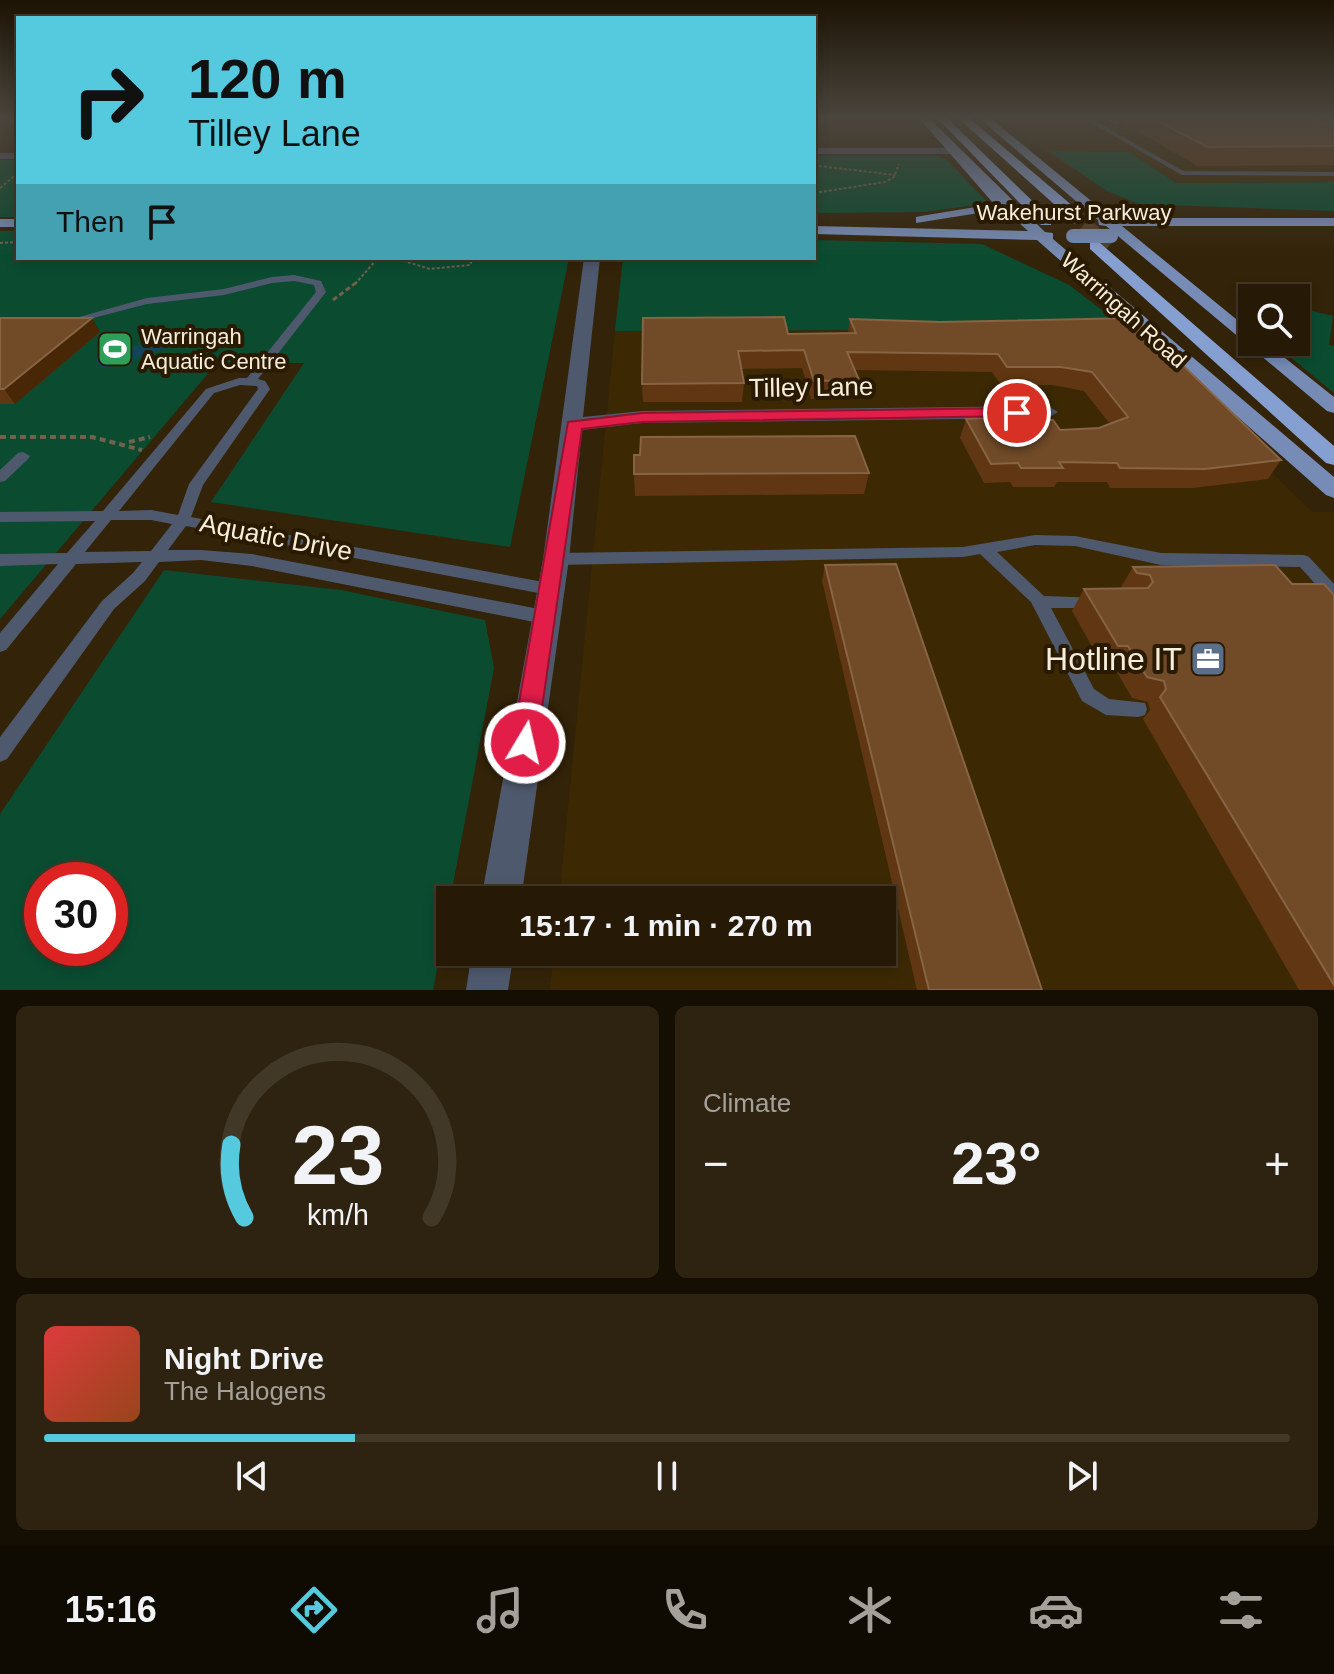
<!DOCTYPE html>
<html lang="en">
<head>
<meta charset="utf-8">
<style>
	:root { --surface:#261a06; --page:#2e2310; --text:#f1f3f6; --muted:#a4a19b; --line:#423828; --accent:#55cadf }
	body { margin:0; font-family:Helvetica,sans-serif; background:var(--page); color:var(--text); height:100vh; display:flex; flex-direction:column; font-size:30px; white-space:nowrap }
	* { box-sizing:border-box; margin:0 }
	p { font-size:26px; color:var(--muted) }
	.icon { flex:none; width:44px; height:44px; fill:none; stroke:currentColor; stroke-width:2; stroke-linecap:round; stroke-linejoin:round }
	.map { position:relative; height:990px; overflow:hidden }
	.panel { display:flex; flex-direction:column; gap:16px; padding:16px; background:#150e03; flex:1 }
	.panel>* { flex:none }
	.hud { position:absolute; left:16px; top:16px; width:800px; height:244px; border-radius:0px; box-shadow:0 4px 12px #0003,0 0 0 2px var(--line); background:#55cadf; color:#111; overflow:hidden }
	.controls { position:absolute; left:1238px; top:284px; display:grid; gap:16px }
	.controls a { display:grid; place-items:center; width:72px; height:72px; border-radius:0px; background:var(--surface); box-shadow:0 4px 12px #0003,0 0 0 2px var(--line); font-size:40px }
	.speed { position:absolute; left:24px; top:862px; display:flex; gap:16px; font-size:40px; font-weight:700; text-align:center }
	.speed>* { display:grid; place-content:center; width:104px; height:104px; border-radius:50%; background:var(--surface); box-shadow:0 4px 12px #0003,0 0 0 2px var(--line); line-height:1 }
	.speed .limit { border:12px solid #d22; background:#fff; color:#111 }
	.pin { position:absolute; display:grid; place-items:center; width:68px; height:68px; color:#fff; margin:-34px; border:4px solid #fff; border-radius:50%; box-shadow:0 2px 8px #0007 }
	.me { position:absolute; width:88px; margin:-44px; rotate:9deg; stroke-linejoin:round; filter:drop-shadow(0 0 6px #0008) }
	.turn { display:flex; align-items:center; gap:28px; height:168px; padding:0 40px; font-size:36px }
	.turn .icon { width:104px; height:104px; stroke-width:2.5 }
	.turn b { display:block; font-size:56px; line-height:68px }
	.then { display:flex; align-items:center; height:76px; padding:0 40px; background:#0003; gap:16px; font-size:30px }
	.big { font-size:60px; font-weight:700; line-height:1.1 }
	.panel .widget { flex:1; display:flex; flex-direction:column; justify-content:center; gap:12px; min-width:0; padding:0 28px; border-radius:12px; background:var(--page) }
	.panel .dial { align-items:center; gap:0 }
	.dial svg { height:208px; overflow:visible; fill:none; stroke:var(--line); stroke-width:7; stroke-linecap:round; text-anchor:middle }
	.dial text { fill:var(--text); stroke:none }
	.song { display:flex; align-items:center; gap:24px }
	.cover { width:96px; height:96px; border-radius:12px; background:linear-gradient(135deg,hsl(0 70% 55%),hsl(20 70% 35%)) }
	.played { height:8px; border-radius:4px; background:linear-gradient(90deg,var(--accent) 25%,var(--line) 25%) }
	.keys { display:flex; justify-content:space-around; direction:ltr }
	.heat { display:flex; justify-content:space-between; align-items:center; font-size:44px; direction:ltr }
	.panel .tiles { flex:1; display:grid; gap:16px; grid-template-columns:1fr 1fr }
	.widget:last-child { grid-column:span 2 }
	.trip { position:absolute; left:436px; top:886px; width:460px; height:80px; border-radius:0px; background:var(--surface); box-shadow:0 4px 12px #0003,0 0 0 2px var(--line); font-weight:700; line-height:80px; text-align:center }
	.tabs { display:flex; height:128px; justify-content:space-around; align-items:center; background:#0f0a02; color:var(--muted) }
	.tabs .icon { width:56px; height:56px }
	.tabs .active { color:var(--accent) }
	.tabs b { font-size:36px; color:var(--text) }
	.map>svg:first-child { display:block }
</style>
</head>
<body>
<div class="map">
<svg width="1334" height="990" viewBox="0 0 1334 990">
	<rect width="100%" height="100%" fill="#332308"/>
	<g fill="#3c2904">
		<polygon points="1000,118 1293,118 1334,134 1334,182 1098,183 1055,158"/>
		<polygon points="1127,329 1312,512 1334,512 1334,990 550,990 554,952 882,952 882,900 559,900 615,331"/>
	</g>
	<g fill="#0b4c31" fill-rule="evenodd">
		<polygon points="1049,151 1129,152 1176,183 1334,182 1334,211 1139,204 1107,191"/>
		<polygon points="814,156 936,156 946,159 988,203 925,212 814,213"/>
		<rect x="0" y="160" width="18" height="57"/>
		<polygon points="0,231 18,231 18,258 569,258 510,547 211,502 304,363 217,363 0,619"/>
		<polygon points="814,240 982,244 1069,285 1127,329 615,331 623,258 814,258"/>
		<polygon points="1296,307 1333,316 1329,345 1334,346 1334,393 1272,342 1296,342"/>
		<path d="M164,570L341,590L485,620L494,668L433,990H0V814ZM42,880H110V948H42Z"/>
	</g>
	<polygon fill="#12445a" points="175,334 183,343 102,369 95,359"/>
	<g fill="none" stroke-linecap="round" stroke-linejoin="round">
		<polyline stroke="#504128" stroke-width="14" stroke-dasharray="14 7" stroke-linecap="butt" points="1069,210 1109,246"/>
		<g stroke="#71624b" stroke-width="2" stroke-dasharray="3 2" stroke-linecap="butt">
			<polyline points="819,166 895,175"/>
			<polyline points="0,188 18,173"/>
			<polyline points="814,193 885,182 894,177 899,164"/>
			<polyline points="0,243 18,242"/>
			<polyline points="378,260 404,261 430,269 470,265 473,258"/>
			<polyline points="355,284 378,258"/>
		</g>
		<polyline stroke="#71624b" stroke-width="3" stroke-dasharray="5 3" stroke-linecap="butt" points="333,300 357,282"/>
		<g stroke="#71624b" stroke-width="4" stroke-dasharray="6 4" stroke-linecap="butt">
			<polyline points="0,437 92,437 142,450"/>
			<polyline points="129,442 150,437"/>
		</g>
		<g fill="#4f596e" fill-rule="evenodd">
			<polygon points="1083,118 1090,118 1183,171 1334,172 1334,176 1182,175"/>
			<polygon points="1105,118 1112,118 1121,123 1116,124"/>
			<path d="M294,275L321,281L326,292L258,379L265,381L270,389L203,485L191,517L549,583L555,585L557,589L555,593L549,595L186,526L168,550H201L252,554L544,610L550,612L552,617L550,622L544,624L252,566L201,560L159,562L145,581L114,609L7,759L0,762V737L102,601L133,573L142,562L76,564L6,650L0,652V633L58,564L0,566V554L67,553L95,521L0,522V512L103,511L206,389L239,378H247L316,292L314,285L294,281L272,283L224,295L147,304L70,324L65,321L147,298L224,289L272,277ZM240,385L257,386L258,389L189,484L178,515L151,510L119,511L214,393ZM111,520H151L172,524L151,551L85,552Z"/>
			<polygon points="23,452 30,456 28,459 5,481 0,482 0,470 18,453"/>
			<polygon points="1035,535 1075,536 1161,553 1304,555 1309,557 1334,584 1334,600 1328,598 1300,567 1161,565 1075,546 1035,545 997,552 1044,596 1102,598 1104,602 1102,606 1096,608 1051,608 1094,689 1109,699 1145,703 1147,709 1145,715 1138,717 1106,715 1082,701 1031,602 980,554 963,557 556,565 551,563 548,559 551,555 556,553 963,547"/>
		</g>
		<g fill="#4f596e" fill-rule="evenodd">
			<polygon points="814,148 954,148 960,151 954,154 814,154"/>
			<rect x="0" y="153" width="18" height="6"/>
			<polygon points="584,258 600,258 583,417 642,411 1048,406 1058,412 1048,418 642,423 582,430 569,559 521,900 481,900 543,559"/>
			<polygon points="472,952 514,952 508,990 466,990"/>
		</g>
		<polygon fill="#657696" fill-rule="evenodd" points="1313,118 1334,121 1334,128 1315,120"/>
		<g fill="#768bb5" fill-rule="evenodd">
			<polygon points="919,118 929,118 1045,232 1053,233 1053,239 1334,477 1334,498 1326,495 1037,240 814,234 814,226 1028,231 1004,209 916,223 916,217 921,216 994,204"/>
			<polygon points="979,118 990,118 1112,218 1334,218 1334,226 1122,226 1252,332 1252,342 1265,342 1334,397 1334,413 1327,411 1106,226 1099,225 1098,220"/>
			<rect x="0" y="219" width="18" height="8"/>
		</g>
		<g fill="#859fd1" fill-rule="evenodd">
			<polygon points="937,118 947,118 1051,219 1051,225 1041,225"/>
			<polygon points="958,118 969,118 1074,207 1074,213 1064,213"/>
			<polygon points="1090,243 1100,243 1334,446 1334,465 1326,463 1090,249"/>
		</g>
		<polyline stroke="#768bb5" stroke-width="14" points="1073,236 1111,236"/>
	</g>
	<g fill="#603712">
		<polygon points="1114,118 1310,118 1334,127 1334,165 1198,166"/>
		<polygon points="0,318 100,332 15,404 0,404"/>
		<polygon points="1134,318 1281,460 1268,479 1193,488 1110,488 1107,482 1057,482 1054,487 1013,487 1010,482 984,483 960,438 966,419 1026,420 1060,430 1099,428 1110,424 1084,391 1053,385 1001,385 992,372 854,370 859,380 855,399 811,399 802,368 741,369 744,383 742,402 643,402 642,384 788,334 848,333 850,319 940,322"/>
		<polygon points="869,473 864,494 635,496 634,474"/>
		<polygon points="825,565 1042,990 917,990 822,581"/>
		<polygon points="1133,567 1292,584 1334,595 1334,990 1299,990 1143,719 1150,710 1148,702 1132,698 1114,667 1104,668 1072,611 1084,589 1120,589"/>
	</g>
	<polygon fill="#472705" points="92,318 100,332 15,404 4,389"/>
	<g fill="#714a28" stroke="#866444" stroke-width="2">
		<polygon points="1152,118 1310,118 1334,127 1334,146 1207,147"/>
		<polygon points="784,317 788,334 856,333 850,319 940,322 1134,318 1281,460 1205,469 1120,468 1117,463 1059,462 1063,468 1021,468 1018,463 991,464 966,419 1024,416 1026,420 1053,420 1060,430 1099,428 1128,417 1092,372 1061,367 1007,367 998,354 847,352 859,380 814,381 804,350 738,351 744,383 642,384 643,318"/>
		<polygon points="0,318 92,318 4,389 0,389"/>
		<polygon points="855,436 869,473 634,474 634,455 640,455 641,437"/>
		<polygon points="896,564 1042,990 929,990 825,565"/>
		<polygon points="1275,565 1292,584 1324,584 1334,595 1334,985 1160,697 1166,689 1164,681 1147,677 1128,646 1118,646 1084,589 1148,588 1153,582 1150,575 1137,573 1133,567"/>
	</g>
	<linearGradient id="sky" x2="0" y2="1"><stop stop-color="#1c1304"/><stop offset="0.46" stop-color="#4a453d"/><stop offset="1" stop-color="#4a453d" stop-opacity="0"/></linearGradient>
	<rect width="1334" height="256" fill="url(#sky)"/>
	<polygon fill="#e11d48" stroke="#92132f" stroke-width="2" points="1017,408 1025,413 1022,416 642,422 582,429 537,743 534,751 525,754 516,751 512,743 568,422 642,413"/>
	<defs>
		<symbol id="stadium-square" viewBox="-11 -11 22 22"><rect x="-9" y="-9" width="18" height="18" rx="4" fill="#2e9e5b" stroke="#291a00"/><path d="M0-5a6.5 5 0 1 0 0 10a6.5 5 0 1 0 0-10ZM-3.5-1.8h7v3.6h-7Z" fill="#fff"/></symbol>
		<symbol id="office-square" viewBox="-11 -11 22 22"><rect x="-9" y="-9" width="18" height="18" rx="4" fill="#5c6f8a" stroke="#291a00"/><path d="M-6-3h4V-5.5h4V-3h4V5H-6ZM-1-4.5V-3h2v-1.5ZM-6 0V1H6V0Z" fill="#fff"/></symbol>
	</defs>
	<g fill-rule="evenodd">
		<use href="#stadium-square" x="95" y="329" width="40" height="40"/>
		<use href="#office-square" x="1188" y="639" width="40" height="40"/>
	</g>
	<g text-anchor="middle" stroke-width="8" stroke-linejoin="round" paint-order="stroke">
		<g font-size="22" fill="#f7eddd" stroke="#291a00">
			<text x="1074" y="220">Wakehurst Parkway</text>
			<text transform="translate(1124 310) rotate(42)" y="8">Warringah Road</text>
		</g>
		<g font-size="22" fill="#f7eddd" stroke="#291a00" text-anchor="start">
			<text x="141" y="344">Warringah<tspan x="141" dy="25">Aquatic Centre</tspan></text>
		</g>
		<g font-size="26" fill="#f7eddd" stroke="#291a00">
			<text transform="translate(811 387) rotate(-1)" y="9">Tilley Lane</text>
			<text transform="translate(276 537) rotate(11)" y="9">Aquatic Drive</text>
		</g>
		<g font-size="32" fill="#f7eddd" stroke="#291a00" text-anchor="end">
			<text x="1182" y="670">Hotline IT</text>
		</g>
	</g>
</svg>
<div class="controls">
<a><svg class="icon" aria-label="search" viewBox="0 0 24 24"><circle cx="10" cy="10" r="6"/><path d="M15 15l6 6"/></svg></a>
</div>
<div class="speed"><div class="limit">30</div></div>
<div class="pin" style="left:1017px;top:413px;background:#d93025"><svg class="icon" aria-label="arrive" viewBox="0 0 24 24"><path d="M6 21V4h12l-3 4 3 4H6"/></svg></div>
<svg class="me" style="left:525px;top:743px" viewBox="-20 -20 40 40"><circle r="17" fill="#e11d48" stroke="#fff" stroke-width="3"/><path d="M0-11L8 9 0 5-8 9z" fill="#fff"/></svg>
<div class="trip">15:17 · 1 min · 270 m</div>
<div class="hud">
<div class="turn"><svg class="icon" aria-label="right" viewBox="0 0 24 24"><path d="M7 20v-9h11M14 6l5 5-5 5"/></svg><div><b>120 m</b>Tilley Lane</div></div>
<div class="then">Then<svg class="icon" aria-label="arrive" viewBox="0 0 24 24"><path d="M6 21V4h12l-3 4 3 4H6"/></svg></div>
</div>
</div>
<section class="panel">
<div class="tiles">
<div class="widget dial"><svg viewBox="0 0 100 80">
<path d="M14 69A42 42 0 1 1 86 69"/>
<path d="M14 69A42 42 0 0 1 9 41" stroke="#55cadf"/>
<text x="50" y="56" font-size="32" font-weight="700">23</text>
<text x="50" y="72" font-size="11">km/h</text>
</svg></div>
<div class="widget"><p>Climate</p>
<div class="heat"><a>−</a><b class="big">23°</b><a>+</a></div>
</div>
<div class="widget">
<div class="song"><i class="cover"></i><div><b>Night Drive</b><p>The Halogens</p></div></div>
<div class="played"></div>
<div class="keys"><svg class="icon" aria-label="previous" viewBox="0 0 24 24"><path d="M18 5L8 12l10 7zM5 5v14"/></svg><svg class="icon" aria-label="pause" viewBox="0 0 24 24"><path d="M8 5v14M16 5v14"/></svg><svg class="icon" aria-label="next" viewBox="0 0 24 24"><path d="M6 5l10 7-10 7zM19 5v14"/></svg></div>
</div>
</div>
</section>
<nav class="tabs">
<b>15:16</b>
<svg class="icon active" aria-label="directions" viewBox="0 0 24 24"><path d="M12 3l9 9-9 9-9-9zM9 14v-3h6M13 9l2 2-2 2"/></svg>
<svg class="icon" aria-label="music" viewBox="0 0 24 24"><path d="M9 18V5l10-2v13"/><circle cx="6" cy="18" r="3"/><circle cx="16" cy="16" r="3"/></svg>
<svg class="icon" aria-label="phone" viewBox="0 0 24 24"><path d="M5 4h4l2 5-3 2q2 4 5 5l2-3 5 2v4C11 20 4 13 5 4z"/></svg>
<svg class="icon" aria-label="climate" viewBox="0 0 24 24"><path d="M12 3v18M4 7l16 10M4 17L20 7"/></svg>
<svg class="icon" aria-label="car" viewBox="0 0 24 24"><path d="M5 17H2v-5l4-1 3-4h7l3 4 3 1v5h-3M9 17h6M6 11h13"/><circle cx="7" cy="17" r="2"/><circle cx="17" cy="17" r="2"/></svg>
<svg class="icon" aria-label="filters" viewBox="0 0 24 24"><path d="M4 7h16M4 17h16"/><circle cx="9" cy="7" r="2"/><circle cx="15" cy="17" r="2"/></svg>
</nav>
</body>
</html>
